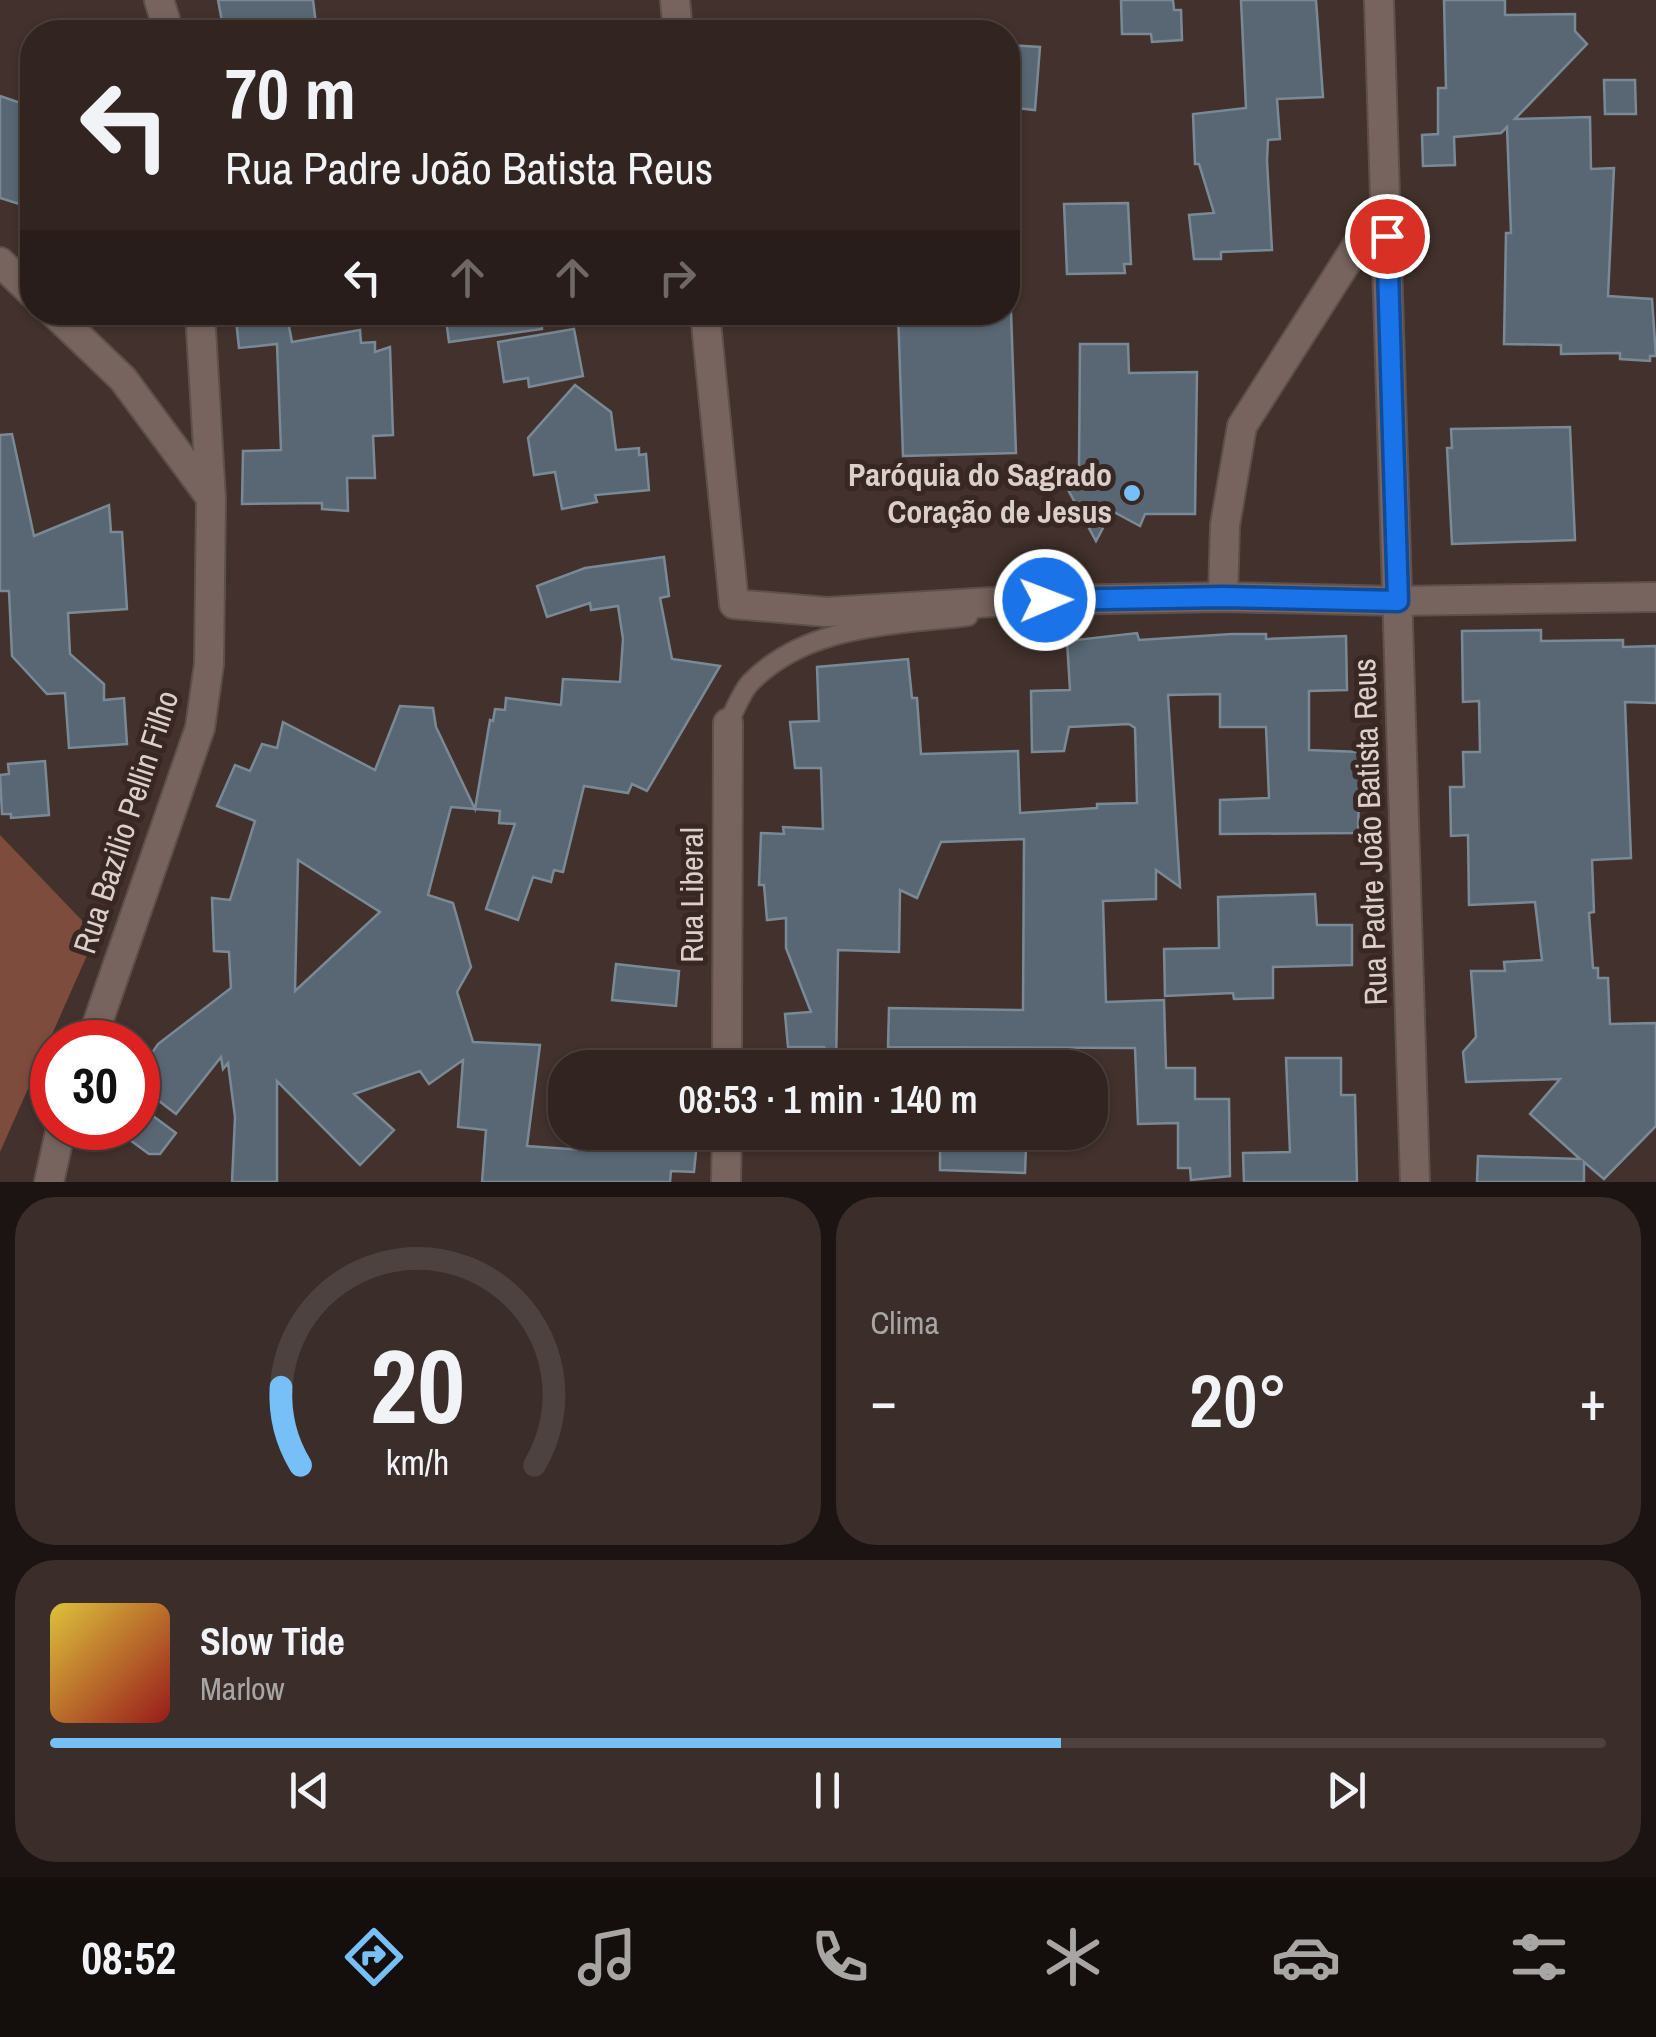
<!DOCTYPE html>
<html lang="pt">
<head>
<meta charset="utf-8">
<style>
	:root { --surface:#322521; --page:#3a2d2a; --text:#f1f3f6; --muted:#a8a5a5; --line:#4d423f; --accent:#77bff7 }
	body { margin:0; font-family:"Archivo Narrow",sans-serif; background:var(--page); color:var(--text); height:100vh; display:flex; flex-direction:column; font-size:38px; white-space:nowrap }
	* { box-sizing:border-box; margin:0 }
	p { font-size:32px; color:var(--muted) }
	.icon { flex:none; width:55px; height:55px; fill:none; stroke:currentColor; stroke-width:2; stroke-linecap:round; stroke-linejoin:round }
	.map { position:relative; height:1182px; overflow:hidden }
	.drawer { display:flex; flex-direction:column; gap:15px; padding:15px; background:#1c1412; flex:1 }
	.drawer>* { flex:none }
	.guide { position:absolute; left:20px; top:20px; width:1000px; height:305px; border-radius:40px; box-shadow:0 2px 8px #0004,0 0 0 2px var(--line); background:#322521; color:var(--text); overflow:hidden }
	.speed { position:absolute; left:30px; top:1020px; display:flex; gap:20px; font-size:50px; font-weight:700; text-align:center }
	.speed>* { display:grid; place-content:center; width:130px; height:130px; border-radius:50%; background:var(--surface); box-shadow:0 2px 8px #0004,0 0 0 2px var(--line); line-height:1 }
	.speed .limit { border:15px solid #d22; background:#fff; color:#111 }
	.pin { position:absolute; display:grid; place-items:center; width:85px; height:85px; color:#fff; margin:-42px; border:5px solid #fff; border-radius:50%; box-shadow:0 2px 10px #0007 }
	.me { position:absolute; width:110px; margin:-55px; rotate:89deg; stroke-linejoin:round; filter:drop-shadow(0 0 8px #0008) }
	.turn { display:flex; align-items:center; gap:35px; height:210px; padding:0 40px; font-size:45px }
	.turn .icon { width:130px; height:130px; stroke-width:2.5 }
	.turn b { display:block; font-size:70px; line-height:85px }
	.lanes { display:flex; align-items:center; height:95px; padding:0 40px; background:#0003; justify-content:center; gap:50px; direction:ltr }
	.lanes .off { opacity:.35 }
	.big { font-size:75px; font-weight:600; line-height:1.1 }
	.drawer .card { flex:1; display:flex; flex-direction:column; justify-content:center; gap:15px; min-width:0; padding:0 35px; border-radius:40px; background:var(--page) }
	.drawer .dial { align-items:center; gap:0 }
	.dial svg { height:260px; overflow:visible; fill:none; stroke:var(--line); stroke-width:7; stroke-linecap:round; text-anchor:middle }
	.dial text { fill:var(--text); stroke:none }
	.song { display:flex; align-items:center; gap:30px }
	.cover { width:120px; height:120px; border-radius:15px; background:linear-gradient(135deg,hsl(50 70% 55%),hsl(0 70% 35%)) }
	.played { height:10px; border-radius:5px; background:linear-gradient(90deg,var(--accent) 65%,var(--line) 65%) }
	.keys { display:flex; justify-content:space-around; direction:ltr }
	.heat { display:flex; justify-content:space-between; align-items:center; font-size:55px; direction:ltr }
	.drawer .tiles { flex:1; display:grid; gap:15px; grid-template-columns:1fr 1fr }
	.card:last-child { grid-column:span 2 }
	.trip { position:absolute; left:548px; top:1050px; width:560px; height:100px; border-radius:40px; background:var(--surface); box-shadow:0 2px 8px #0004,0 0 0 2px var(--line); font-weight:600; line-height:100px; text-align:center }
	.dock { display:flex; height:160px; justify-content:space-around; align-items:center; background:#140f0d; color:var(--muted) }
	.dock .icon { width:70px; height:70px }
	.dock .current { color:var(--accent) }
	.dock b { font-size:45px; color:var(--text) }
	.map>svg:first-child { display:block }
</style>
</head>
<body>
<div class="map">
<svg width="1656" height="1182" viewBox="0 0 1656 1182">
	<rect width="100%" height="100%" fill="#42312c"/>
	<polygon fill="#7d4c3d" points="0,835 96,935 0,1152"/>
	<g fill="#586773" stroke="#7a8996" stroke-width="2.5" fill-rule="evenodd">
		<polygon points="218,0 313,0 317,32 224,32"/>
		<polygon points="1121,0 1173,0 1174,10 1181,10 1182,40 1152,42 1151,34 1122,34"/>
		<polygon points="1241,0 1316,0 1323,97 1277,99 1280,139 1268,140 1267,161 1272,250 1221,252 1221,259 1194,259 1189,215 1214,213 1199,164 1195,164 1193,114 1246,108"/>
		<polygon points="1444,0 1505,0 1505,15 1575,14 1575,31 1587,44 1515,119 1590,117 1591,169 1614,168 1608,296 1652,299 1656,356 1650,356 1650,361 1620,359 1620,353 1561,354 1561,345 1504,344 1506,233 1511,233 1507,127 1501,133 1454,137 1455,165 1423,166 1422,135 1438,134 1438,88 1446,88"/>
		<polygon points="1008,45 1040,47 1035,110 1008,107"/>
		<polygon points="1604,80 1635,80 1636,114 1605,114"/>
		<polygon points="0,96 32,107 32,208 0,198"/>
		<polygon points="1128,203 1131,264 1124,264 1125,273 1067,274 1064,204"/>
		<polygon points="445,312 541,312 542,329 449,342"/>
		<polygon points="898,312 1011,312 1016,453 903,456"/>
		<polygon points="287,316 292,342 360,330 361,343 375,342 375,352 390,347 393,435 373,436 375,478 347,478 348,511 322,509 322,503 242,504 243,451 281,450 277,344 239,348 236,320"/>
		<polygon points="574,329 583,376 529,387 528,378 504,382 498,342"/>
		<polygon points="1080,344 1128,344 1129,373 1197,372 1195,514 1145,514 1140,526 1112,511 1096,541 1066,486 1079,468"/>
		<polygon points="575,385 611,412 616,450 639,448 639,455 646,454 649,490 595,495 597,502 562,509 555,472 534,475 528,438"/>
		<polygon points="1570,427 1575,540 1452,544 1447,448 1452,448 1451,429"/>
		<polygon points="12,434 34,536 109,505 111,532 122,532 127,609 68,613 70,654 104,684 104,700 124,698 127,744 69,748 65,693 47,694 12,656 9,591 0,591 0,435"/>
		<path d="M664,557L669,596L660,598L672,659L720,666L647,791L632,784L628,793L584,786L563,872L554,870L551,882L533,877L518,920L486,909L515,824L499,823L500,811L451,807L428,895L453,903L471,967L457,992L473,1042L540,1045L527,1146L583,1150V1132H698L694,1172L671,1171L670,1182H482L486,1130L458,1127L463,1060L429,1084L420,1071L354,1094L394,1130L360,1165L277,1081V1182H232L235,1117L228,1063L223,1069L221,1057L176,1114L142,1088L151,1077L141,1069L158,1044L231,988L229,952L214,951L212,898L230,900L255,821L217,806L235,765L250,771L262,744L277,748L283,722L375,770L400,706L433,708L436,727L475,809L490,720L493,721L495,709L505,710L506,698L561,705L563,679L620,682L623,639L618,606L591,610L590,603L547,617L537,586L585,568ZM298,860L380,912L295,991Z"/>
		<polygon points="1541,630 1541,641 1623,640 1623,647 1656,646 1656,703 1625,702 1631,858 1592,860 1594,912 1589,913 1593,968 1598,968 1598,978 1608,978 1610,1024 1656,1023 1656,1126 1604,1179 1584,1162 1584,1182 1477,1182 1478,1156 1580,1159 1530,1114 1560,1079 1466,1082 1463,1052 1476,1037 1471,971 1505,971 1504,962 1542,960 1535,902 1469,905 1468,835 1451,836 1450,787 1464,787 1463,752 1480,752 1479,701 1463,702 1462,631"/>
		<polygon points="1137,633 1139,640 1232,634 1266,634 1266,639 1346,636 1347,690 1309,691 1309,750 1360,752 1358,833 1220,834 1220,800 1269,798 1266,727 1220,727 1220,694 1168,695 1180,887 1156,870 1156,899 1103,901 1106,1002 1164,1000 1166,1068 1195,1068 1195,1099 1229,1099 1230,1176 1191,1180 1190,1168 1178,1168 1178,1123 1138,1124 1135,1048 888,1047 889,1008 1023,1010 1024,839 941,842 917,898 900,890 899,952 838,950 836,1068 824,1047 788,1047 785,1014 811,1012 786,948 786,918 767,920 764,885 759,885 761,833 784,834 783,827 823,829 821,768 795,768 790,722 819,721 817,667 908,659 912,698 917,698 921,754 1018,751 1020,813 1097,808 1097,804 1137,803 1135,728 1129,724 1069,727 1064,751 1032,752 1031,691 1070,690 1067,641"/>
		<polygon points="45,761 49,815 11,818 11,814 2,814 0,775 9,774 8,764"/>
		<polygon points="1315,894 1317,925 1352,925 1352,965 1273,967 1273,998 1234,999 1233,993 1165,996 1164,949 1219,948 1218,897"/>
		<polygon points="616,964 679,971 676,1006 612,1000"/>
		<polygon points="1286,1058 1341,1058 1341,1095 1355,1095 1357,1182 1244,1182 1243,1153 1290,1152"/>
		<polygon points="149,1113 176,1133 160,1154 149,1154 130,1140"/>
		<polygon points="940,1147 1026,1147 1025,1173 940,1170"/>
	</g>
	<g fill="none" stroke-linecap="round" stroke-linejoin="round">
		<defs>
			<path id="service" d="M728,723C735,710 741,693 750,683C807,624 892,626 968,616"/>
			<g id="minor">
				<polyline points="159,0 169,32"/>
				<polyline points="675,0 678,32"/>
				<polyline points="1379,0 1415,1182"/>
				<polyline points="0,262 32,293"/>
				<polyline points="53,312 123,379 211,498"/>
				<polyline points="705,312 734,604 827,612 1009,601 1223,597 1397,601 1656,597"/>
				<polyline points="1223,597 1225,525 1242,426 1386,200"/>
				<polyline points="91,1042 200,728 209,664 211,499 200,312"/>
				<polyline points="727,1068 728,723"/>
				<polyline points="49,1182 61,1128"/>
				<polyline points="726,1182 727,1132"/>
			</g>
		</defs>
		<use href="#service" stroke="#5d504b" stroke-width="22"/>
		<use href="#minor" stroke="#5d504b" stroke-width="32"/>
		<use href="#service" stroke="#77645e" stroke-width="18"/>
		<use href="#minor" stroke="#77645e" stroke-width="28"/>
	</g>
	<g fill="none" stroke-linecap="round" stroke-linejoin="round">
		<defs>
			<polyline id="route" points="1045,600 1223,597 1398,601 1387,236"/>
		</defs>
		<use href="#route" stroke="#114b97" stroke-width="25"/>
		<use href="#route" stroke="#1a73e8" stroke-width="18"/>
	</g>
	<circle fill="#77bff7" stroke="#382722" stroke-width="4" cx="1132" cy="493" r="10"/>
	<g text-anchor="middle" stroke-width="10" stroke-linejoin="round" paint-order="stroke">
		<g font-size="32" font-weight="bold" fill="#dacfcb" stroke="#382722" text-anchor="end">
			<text x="1112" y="486">Paróquia do Sagrado<tspan x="1112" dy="37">Coração de Jesus</tspan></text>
		</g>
		<g font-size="32" fill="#dacfcb" stroke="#382722">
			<text transform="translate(126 822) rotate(-72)" y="11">Rua Bazilio Pellin Filho</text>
			<text transform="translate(1370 832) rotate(-92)" y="11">Rua Padre João Batista Reus</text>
			<text transform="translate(692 895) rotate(-90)" y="11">Rua Liberal</text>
		</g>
	</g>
</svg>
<div class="speed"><div class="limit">30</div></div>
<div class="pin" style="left:1387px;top:236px;background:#d93025"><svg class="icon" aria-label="arrive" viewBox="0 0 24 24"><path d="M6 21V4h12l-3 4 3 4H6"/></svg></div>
<svg class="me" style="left:1045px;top:600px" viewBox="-20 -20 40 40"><circle r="17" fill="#1a73e8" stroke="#fff" stroke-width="3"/><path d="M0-11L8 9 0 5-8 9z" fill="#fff"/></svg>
<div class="trip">08:53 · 1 min · 140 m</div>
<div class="guide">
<div class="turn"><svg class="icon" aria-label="left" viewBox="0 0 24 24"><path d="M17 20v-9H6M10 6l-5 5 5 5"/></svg><div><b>70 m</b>Rua Padre João Batista Reus</div></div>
<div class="lanes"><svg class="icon" aria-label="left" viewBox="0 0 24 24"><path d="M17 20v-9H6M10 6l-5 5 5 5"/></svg><svg class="icon off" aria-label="ahead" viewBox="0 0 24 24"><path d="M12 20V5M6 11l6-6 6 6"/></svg><svg class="icon off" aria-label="ahead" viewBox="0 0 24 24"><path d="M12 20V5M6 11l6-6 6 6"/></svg><svg class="icon off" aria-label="right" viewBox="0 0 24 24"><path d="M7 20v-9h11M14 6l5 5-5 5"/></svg></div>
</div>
</div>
<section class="drawer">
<div class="tiles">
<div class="card dial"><svg viewBox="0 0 100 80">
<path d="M14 69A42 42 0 1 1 86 69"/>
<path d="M14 69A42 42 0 0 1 8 45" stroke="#77bff7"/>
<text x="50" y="56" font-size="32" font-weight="700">20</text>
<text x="50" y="72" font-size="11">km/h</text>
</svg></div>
<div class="card"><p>Clima</p>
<div class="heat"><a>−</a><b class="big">20°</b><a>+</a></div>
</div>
<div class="card">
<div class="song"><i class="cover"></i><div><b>Slow Tide</b><p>Marlow</p></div></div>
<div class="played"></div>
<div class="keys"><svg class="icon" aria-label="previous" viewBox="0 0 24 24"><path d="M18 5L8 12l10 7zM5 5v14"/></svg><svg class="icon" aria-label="pause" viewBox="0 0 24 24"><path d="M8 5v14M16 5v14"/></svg><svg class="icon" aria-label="next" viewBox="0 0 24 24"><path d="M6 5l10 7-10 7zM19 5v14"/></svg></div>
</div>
</div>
</section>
<nav class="dock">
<b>08:52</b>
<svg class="icon current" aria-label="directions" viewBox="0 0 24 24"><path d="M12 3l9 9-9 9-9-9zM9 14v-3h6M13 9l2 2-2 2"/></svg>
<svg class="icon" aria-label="music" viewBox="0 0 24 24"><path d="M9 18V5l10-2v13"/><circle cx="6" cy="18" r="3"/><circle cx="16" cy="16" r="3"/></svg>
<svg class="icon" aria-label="phone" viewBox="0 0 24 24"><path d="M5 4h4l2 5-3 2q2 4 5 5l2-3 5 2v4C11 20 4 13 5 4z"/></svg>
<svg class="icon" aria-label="climate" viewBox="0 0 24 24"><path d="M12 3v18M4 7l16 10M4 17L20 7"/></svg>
<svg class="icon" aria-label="car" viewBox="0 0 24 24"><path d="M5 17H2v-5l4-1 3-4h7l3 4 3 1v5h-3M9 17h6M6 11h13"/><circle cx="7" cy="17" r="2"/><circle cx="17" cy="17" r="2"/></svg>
<svg class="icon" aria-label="filters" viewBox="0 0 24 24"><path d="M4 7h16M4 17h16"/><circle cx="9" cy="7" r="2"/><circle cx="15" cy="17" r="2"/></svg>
</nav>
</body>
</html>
